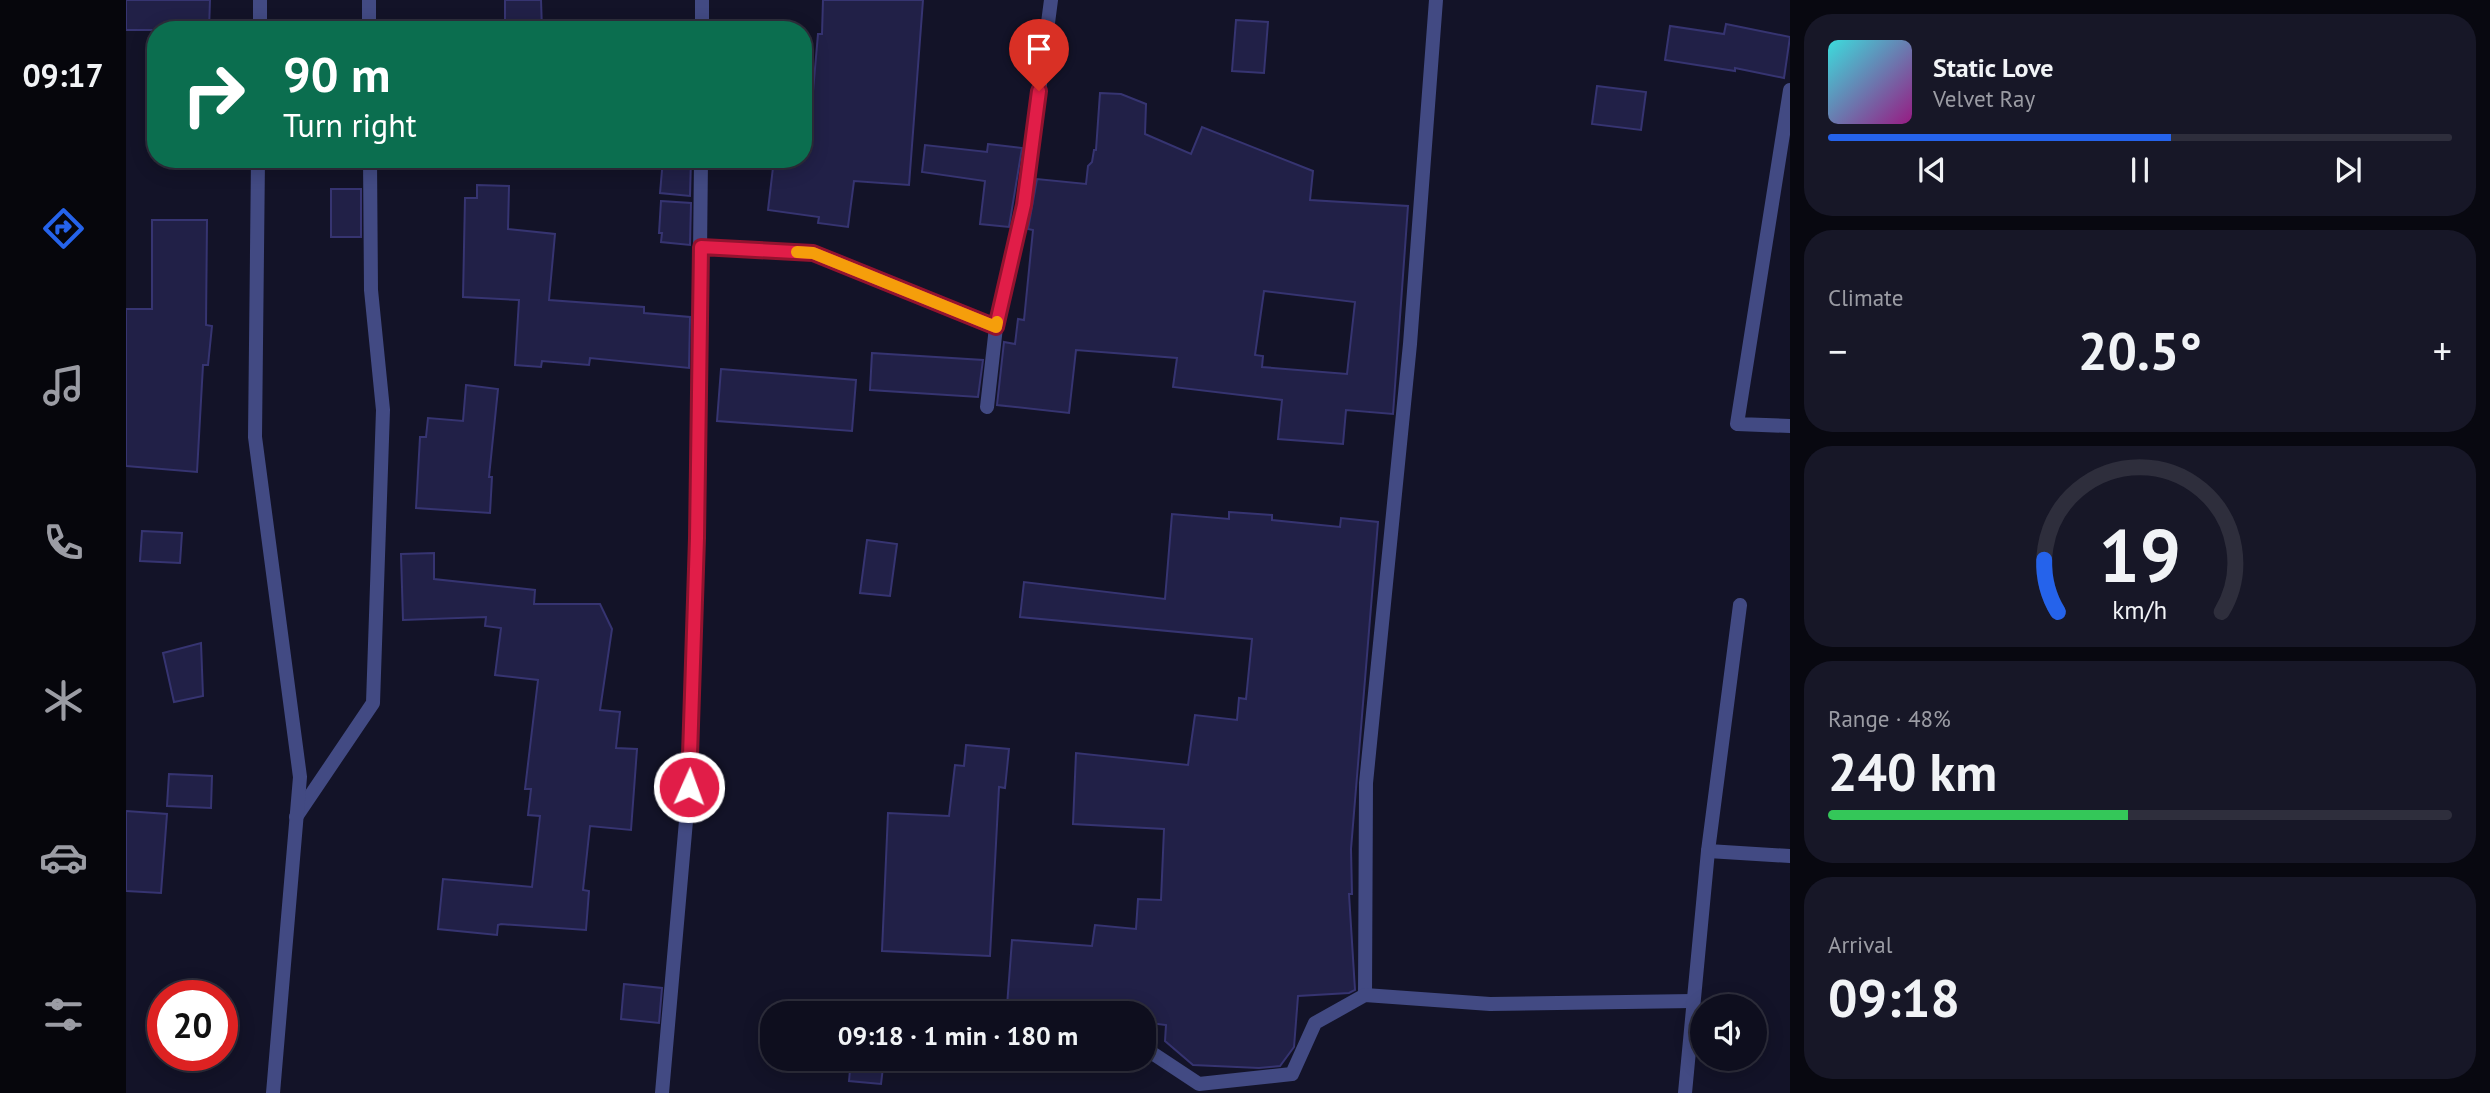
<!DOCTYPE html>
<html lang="en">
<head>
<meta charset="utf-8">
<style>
	:root { --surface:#0e0e1e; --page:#171727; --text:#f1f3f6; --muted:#9b9ca4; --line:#2e2e3c; --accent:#2563eb }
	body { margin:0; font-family:"PT Sans",sans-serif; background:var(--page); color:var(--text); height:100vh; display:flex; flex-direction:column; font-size:26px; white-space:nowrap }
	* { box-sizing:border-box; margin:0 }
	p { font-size:23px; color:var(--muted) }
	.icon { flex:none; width:38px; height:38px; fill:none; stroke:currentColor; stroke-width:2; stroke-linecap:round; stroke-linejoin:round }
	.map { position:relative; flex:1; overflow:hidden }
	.sheet { display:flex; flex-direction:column; gap:14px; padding:14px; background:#080810; width:700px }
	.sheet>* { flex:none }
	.banner { position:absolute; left:21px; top:21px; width:665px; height:147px; border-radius:28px; box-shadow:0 4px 18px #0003,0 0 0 2px var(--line); background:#0b6e4f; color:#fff; overflow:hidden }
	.controls { position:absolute; left:1564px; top:994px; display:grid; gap:14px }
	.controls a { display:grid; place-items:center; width:77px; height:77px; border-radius:50%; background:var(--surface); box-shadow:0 4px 18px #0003,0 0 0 2px var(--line); font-size:35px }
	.speed { position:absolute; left:21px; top:980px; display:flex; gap:14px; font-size:35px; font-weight:700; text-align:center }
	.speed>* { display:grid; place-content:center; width:91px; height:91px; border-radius:50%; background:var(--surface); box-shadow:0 4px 18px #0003,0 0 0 2px var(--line); line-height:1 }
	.speed .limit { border:10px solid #d22; background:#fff; color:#111 }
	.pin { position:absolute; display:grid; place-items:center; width:60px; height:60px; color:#fff; margin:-72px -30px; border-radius:50% 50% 50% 0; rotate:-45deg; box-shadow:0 0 7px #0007 }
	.pin .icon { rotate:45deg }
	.me { position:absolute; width:77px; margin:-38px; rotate:2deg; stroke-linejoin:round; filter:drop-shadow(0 0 5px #0008) }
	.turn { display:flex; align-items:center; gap:24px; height:147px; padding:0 21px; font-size:32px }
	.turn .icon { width:91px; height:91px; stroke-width:2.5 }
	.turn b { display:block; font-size:49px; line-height:60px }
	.big { font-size:52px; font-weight:700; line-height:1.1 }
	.sheet .widget { flex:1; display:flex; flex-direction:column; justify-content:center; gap:10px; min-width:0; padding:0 24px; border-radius:28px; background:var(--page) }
	.sheet .dial { align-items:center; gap:0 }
	.dial svg { height:182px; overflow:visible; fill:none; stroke:var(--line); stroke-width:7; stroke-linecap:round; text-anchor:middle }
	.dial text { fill:var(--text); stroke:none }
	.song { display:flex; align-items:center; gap:21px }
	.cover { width:84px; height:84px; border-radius:10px; background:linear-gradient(135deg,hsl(180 70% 55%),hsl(310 70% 35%)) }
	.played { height:7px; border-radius:4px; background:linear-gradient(90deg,var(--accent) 55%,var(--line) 55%) }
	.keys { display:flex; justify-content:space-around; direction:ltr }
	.heat { display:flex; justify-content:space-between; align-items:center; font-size:38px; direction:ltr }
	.charge { height:10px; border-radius:5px; background:linear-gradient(90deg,#34c759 48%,var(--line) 0) }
	.trip { position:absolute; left:634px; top:1001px; width:396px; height:70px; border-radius:28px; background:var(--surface); box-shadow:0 4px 18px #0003,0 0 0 2px var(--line); font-weight:700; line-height:70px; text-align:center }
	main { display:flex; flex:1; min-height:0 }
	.tabs { display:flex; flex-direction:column; width:126px; justify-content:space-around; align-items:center; background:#06060c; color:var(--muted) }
	.tabs .icon { width:49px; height:49px }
	.tabs .on { color:var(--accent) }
	.tabs b { font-size:32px; color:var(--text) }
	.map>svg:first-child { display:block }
</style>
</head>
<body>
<main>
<nav class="tabs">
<b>09:17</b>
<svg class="icon on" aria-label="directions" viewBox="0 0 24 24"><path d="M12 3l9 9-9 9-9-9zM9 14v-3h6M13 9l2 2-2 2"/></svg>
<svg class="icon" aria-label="music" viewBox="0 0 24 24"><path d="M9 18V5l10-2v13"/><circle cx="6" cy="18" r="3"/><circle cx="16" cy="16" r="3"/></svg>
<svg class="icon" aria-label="phone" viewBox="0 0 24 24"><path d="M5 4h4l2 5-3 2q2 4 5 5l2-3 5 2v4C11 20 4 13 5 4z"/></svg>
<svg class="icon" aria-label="climate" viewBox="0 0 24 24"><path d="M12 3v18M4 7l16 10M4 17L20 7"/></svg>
<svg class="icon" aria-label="car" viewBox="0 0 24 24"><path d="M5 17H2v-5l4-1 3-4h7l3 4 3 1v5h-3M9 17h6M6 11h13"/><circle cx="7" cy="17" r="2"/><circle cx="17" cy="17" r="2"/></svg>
<svg class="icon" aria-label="filters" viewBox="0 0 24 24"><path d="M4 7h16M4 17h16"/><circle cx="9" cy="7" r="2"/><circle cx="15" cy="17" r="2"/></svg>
</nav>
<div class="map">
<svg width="1664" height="1093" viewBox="0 0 1664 1093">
	<rect width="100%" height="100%" fill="#131328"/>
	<g fill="#212047" stroke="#363471" stroke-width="2" fill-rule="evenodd">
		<polygon points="0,0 84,0 83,30 0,30"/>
		<polygon points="379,0 415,0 416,30 379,30"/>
		<polygon points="697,0 797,0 783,185 728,181 722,227 692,223 693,217 642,210 648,159 677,159 677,102 686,103 692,34 696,34"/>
		<polygon points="1110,20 1142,22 1138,73 1106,71"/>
		<polygon points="1600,24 1664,37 1658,78 1609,68 1609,71 1539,60 1544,26 1598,34"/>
		<polygon points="1471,86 1520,92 1515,130 1466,124"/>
		<path d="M974,93L995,94L1020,104L1019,134L1065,154L1076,127L1187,171L1184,200L1282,206L1267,414L1220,410L1217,444L1152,439L1156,400L1047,387L1051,358L950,350L943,413L871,405L878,342L889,344L892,319L898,320L907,230L902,229L911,179L960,184L962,166L966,162L968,150H970ZM1138,291L1229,302L1221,374L1136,367L1137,356L1129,355Z"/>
		<polygon points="862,144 896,148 883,227 854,224 859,181 796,172 799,145 861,152"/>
		<polygon points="537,159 565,159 564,196 534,193"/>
		<polygon points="351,185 383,186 382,229 429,234 423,300 518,307 518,313 564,317 563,368 464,358 463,365 416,361 415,367 389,365 393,300 337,297 339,198 351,198"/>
		<rect x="205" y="189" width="30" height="48"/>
		<polygon points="535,201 565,203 564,245 535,242 536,233 533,233"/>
		<polygon points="26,220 81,220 80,325 86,326 82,365 77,365 71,472 0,466 0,309 26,309"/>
		<polygon points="746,353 857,360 852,397 744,390"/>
		<polygon points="595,369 730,380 726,431 591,421"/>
		<polygon points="340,385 372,389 363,477 366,477 364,513 290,508 294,437 300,437 302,418 337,421"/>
		<polygon points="1103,512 1146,515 1146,520 1214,527 1215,518 1252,522 1225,849 1226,894 1223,894 1229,990 1223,993 1172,996 1168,1047 1154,1066 1133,1068 1067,1065 1039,1041 1040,1025 1017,1022 1017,1013 947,1013 947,1011 881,1006 886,940 966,946 969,925 1010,929 1012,899 1035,900 1038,829 947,824 950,753 1062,765 1069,715 1111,720 1113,698 1120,699 1126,639 894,617 898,582 1039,599 1046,514 1103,519"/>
		<polygon points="16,531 56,533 54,563 14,561"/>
		<polygon points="741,540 771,544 764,596 734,593"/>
		<polygon points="308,553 308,579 409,590 408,604 474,604 486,629 474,710 494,712 490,748 511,749 505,830 464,826 457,890 463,891 460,930 375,924 372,925 371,935 312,929 317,879 406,887 414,816 402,815 405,789 399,789 412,680 369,675 375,628 359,626 360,617 277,620 275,554"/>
		<polygon points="75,643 77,696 48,702 37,653"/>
		<polygon points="840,745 883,749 879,788 873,787 864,956 756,951 762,813 823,816 829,765 838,766"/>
		<polygon points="43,774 86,776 85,808 41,806"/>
		<polygon points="0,811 41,814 35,893 0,891"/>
		<polygon points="498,984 536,988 533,1023 495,1019"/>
		<polygon points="730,1003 763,1006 762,1013 729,1013"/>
		<polygon points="725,1059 758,1059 755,1084 723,1081"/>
	</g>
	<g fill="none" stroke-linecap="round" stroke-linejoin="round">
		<g stroke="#424a83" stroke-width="14">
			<polyline points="243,0 243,30"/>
			<polyline points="576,30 576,0"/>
			<polyline points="1664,90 1611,424 1664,426"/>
			<polyline points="575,247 687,252 870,327"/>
			<polyline points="861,407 870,327 898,205 925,0"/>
			<polyline points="170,817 247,703 257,410 245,290 244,159"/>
			<polyline points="536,1093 563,787 571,538 575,159"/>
		</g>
		<g stroke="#424a83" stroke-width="14">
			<polyline points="134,30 134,0"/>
			<polyline points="132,159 129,437 174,777 147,1093"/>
			<polyline points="1582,851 1664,856"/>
			<polyline points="1239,995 1240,783 1284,344 1310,0"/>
			<polyline points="1017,1047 1073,1084 1166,1074 1189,1023 1239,995 1364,1004 1567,1001"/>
			<polyline points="1559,1093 1582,851 1614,605"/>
		</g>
	</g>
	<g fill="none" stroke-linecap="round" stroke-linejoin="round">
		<defs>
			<polyline id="route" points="563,787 571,538 575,247 687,253 870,327 898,205 913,91"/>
		</defs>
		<use href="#route" stroke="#92132f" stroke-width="18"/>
		<use href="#route" stroke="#e11d48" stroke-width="12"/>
		<polyline stroke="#f59e0b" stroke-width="12" points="671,252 687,253 870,327 871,322"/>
	</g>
</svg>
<div class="controls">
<a><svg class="icon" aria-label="sound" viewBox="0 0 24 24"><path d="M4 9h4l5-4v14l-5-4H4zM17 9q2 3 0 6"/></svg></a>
</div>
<div class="speed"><div class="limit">20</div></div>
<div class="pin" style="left:913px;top:91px;background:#d93025"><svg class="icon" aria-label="arrive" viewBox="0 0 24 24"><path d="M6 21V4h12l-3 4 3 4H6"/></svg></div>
<svg class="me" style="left:563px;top:787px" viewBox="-20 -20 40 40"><circle r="17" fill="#e11d48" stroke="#fff" stroke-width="3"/><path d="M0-11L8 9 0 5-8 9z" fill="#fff"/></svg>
<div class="trip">09:18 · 1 min · 180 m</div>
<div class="banner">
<div class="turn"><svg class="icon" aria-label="right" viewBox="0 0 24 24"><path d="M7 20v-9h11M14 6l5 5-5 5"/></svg><div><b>90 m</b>Turn right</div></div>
</div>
</div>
<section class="sheet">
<div class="widget">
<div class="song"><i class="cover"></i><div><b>Static Love</b><p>Velvet Ray</p></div></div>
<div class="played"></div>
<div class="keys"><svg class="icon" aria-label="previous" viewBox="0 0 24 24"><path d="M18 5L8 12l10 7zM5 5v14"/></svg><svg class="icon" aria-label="pause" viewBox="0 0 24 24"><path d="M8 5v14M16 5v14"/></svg><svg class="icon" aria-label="next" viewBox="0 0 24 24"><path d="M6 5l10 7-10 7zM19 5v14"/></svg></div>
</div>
<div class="widget"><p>Climate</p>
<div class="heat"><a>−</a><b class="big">20.5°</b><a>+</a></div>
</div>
<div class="widget dial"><svg viewBox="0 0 100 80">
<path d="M14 69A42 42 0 1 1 86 69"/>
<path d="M14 69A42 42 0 0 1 8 46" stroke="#2563eb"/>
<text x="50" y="56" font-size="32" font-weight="700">19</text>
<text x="50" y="72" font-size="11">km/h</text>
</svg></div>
<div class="widget"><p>Range · 48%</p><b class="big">240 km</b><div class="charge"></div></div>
<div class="widget"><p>Arrival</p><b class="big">09:18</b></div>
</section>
</main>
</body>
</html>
